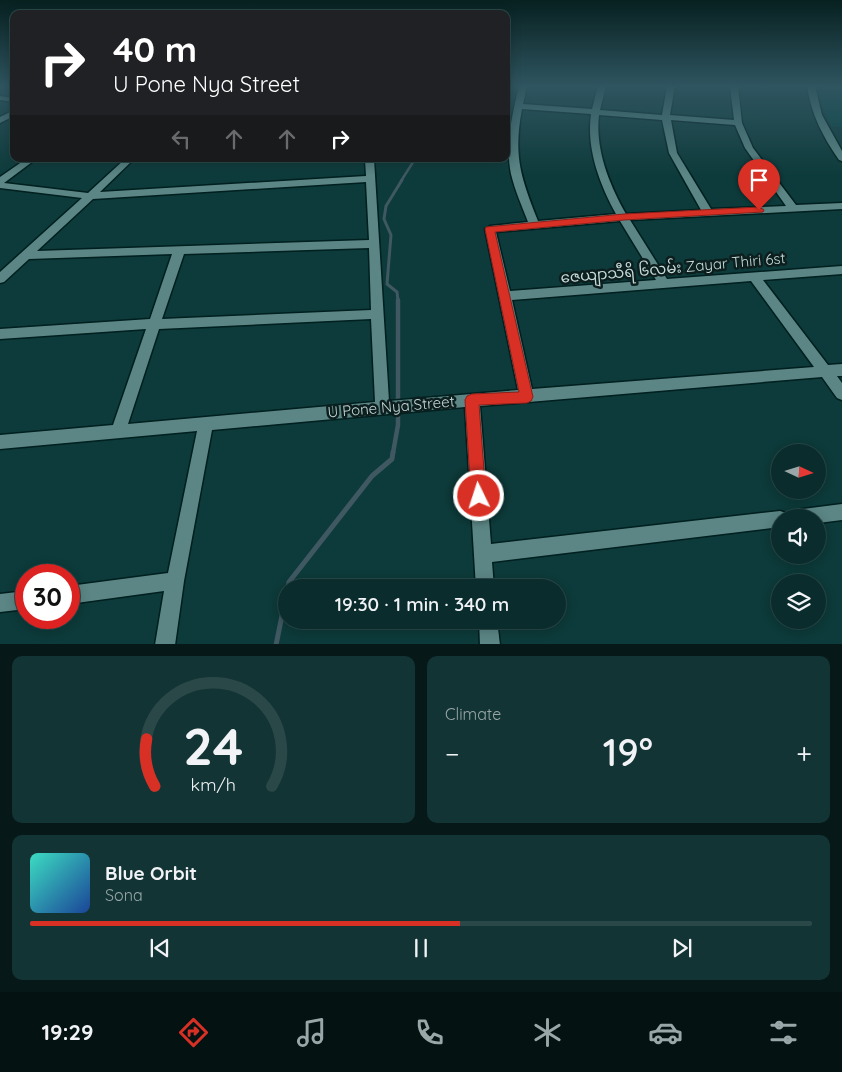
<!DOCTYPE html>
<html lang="en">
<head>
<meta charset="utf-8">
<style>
	:root { --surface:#0a2c2c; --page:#133434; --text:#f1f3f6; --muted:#99a7a9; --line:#2a4848; --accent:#d93025 }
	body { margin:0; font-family:Quicksand,"Noto Sans Myanmar",sans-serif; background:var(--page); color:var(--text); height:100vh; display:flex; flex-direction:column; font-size:19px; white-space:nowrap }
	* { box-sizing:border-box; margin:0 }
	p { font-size:16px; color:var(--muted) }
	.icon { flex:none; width:28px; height:28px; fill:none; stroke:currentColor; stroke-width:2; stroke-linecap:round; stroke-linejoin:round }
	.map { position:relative; height:644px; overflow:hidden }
	.drawer { display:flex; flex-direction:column; gap:12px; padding:12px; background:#061818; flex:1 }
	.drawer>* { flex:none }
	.hud { position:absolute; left:10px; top:10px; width:500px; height:152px; border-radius:10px; box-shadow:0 2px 12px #0003,0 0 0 1px var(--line); background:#202124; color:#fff; overflow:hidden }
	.needle { width:32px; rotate:94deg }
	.fabs { position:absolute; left:771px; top:444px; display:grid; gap:10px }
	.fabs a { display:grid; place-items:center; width:55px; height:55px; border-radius:50%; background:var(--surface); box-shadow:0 2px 12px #0003,0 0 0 1px var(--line); font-size:25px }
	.speed { position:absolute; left:15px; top:564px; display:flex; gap:10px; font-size:25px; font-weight:700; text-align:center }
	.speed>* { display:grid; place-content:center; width:65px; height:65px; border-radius:50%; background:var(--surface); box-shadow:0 2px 12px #0003,0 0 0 1px var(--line); line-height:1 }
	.speed .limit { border:8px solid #d22; background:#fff; color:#111 }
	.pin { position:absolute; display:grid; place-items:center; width:42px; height:42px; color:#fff; margin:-51px -21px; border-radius:50% 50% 50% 0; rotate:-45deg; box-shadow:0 0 5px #0007 }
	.pin .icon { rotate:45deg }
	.me { position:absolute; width:55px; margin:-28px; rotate:356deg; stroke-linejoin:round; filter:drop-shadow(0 0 4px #0008) }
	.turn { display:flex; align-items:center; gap:18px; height:105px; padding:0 20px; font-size:22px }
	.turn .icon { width:65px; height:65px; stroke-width:2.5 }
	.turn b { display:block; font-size:35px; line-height:42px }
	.lanes { display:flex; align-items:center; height:48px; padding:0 20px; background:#0003; justify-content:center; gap:25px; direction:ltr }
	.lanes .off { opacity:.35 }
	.big { font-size:38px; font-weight:600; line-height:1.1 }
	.drawer .card { flex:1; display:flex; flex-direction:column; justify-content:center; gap:8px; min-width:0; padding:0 18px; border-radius:10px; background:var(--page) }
	.drawer .dial { align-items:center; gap:0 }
	.dial svg { height:130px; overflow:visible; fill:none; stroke:var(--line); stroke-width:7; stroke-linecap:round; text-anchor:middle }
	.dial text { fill:var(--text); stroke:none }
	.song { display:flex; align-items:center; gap:15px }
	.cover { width:60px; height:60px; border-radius:8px; background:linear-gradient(135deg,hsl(170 70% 55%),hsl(220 70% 35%)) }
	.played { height:5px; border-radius:2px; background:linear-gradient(90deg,var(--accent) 55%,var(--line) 55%) }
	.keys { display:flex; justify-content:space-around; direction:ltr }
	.heat { display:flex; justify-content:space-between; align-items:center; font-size:28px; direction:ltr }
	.drawer .tiles { flex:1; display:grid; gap:12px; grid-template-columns:1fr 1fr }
	.card:last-child { grid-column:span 2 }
	.trip { position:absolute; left:278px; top:579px; width:288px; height:50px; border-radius:25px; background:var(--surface); box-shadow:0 2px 12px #0003,0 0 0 1px var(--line); font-weight:600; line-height:50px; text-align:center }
	.dock { display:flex; height:80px; justify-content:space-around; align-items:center; background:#041212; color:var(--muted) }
	.dock .icon { width:35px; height:35px }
	.dock .current { color:var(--accent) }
	.dock b { font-size:22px; color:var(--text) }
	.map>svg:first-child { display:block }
</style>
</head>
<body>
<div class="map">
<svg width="842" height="645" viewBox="0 0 842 645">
	<rect width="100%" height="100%" fill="#0d3a3a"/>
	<polygon fill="#064444" points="819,86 842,86 842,127 831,126 820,101"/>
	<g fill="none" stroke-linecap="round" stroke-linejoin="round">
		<polyline stroke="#3f5861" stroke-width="2.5" points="401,181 415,159"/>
		<polyline stroke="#3f5861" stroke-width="3" points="398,301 397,292 387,284 391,235 384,219 386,206 402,180"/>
		<polyline stroke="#3f5861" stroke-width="4.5" points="393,453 398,425 398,300"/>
		<g stroke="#3f5861" stroke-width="5">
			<polyline points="288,588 289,582 372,476 392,459 393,452"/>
			<polyline points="276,645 286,596"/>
		</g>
		<defs>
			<g id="minor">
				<path d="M519,86H527L523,104L592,109L598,86H606L600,110L662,115L667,86H675L670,115L734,120L730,86H738L742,123L753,148L796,205L842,203V209L630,220L667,279L842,266V274L763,280L828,365L842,364V376H837L842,383V400L837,398L822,377L480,406L491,544L780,511L786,513L787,517L789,512L795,510L842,504V520L818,523V518H780V527L492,562L494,588H476L465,407L212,430L184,581L175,645H155L164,591L69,604V586L168,573L197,431L0,449V435L113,425L146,329L0,339V329L150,319L172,254L29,259L4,282L0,283V272L82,198L0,188V177L26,159H36L4,183L88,193L125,159H134L100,192L366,176L365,159H374L389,401L518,390L485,229L490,226L528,222C522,206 515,191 511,174C505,145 512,115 519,86ZM522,109L591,114C586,149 600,185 616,214L538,221C521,178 513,156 522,109ZM599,115L662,120L669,153L701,210L626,214C609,184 595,149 599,115ZM671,120L735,125L745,148L786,206L711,209L677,153ZM366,182L369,240L37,251L93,199ZM620,221L656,280L510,291L496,232ZM369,248L371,310L162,319L184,254ZM751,281L814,367L532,389L512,300ZM371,319L375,402L128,424L159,329Z"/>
				<path d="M807,86H815L822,115L842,151V161L839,160C823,137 811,114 807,86Z"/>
				<polygon points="0,96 14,98 14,102 0,100"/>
				<polygon points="14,110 14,116 0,123 0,117"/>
				<polygon points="26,591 26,609 0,612 0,594"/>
				<polygon points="479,620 497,620 500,645 480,645"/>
			</g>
		</defs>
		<use href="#minor" stroke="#001f1f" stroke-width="3"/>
		<use href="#minor" fill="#5b8685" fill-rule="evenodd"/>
	</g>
	<linearGradient id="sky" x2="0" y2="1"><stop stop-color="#072020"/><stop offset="0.49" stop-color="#2f5560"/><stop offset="1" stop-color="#2f5560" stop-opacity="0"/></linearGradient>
	<rect width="842" height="176" fill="url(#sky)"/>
	<polygon fill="#d93025" stroke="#8d1f18" points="759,207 764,210 763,212 624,220 495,232 533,397 531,401 527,403 479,405 486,496 484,501 479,503 474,501 471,496 465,400 467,396 472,394 519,392 485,229 486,227 624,214"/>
	<g text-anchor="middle" stroke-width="5" stroke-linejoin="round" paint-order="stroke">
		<g font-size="15" fill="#c4dada" stroke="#0c1e1d">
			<text transform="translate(673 268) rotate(-5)" y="5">ဇေယျာသီရိ ၆လမ်း Zayar Thiri 6st</text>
			<text transform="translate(391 407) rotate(-5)" y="5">U Pone Nya Street</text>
		</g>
	</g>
</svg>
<div class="fabs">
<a><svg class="needle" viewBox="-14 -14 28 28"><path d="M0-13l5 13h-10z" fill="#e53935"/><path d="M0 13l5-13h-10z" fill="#99a7a9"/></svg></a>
<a><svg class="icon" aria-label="sound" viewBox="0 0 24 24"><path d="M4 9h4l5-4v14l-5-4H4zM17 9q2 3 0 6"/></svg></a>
<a><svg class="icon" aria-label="layers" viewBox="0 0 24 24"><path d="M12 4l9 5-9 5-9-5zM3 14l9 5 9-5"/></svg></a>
</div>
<div class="speed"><div class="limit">30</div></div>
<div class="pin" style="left:759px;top:210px;background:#d93025"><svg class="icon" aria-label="arrive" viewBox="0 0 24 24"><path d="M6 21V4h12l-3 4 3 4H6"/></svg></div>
<svg class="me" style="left:479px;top:496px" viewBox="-20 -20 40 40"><circle r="17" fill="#d93025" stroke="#fff" stroke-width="3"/><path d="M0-11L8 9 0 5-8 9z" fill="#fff"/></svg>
<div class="trip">19:30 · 1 min · 340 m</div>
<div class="hud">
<div class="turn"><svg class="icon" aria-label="right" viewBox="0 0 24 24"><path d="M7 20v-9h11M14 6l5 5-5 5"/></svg><div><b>40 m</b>U Pone Nya Street</div></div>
<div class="lanes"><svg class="icon off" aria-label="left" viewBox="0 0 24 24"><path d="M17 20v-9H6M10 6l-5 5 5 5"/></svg><svg class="icon off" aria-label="ahead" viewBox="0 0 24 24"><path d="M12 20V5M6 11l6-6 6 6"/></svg><svg class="icon off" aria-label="ahead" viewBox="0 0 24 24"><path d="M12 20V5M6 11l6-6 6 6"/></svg><svg class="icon" aria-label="right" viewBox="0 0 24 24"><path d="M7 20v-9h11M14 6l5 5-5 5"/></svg></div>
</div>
</div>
<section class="drawer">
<div class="tiles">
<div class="card dial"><svg viewBox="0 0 100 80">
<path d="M14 69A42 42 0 1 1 86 69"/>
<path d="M14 69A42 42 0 0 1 9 40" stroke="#d93025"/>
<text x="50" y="56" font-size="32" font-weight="700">24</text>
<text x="50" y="72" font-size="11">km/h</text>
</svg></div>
<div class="card"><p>Climate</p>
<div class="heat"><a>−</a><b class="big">19°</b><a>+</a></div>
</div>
<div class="card">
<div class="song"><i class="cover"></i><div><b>Blue Orbit</b><p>Sona</p></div></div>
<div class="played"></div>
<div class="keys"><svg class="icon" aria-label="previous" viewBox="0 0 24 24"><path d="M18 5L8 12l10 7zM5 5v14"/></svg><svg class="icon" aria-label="pause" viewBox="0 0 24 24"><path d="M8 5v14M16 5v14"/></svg><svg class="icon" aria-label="next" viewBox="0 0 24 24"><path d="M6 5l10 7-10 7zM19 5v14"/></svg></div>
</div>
</div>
</section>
<nav class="dock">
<b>19:29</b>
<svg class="icon current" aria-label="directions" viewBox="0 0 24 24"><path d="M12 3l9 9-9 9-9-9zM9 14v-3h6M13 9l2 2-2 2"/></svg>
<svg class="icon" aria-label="music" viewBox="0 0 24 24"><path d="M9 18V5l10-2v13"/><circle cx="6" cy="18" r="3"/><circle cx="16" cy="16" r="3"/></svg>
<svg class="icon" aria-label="phone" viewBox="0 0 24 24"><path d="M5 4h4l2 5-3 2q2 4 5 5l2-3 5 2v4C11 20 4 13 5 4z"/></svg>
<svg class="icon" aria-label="climate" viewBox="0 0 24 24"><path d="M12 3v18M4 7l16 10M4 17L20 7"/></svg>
<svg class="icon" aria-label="car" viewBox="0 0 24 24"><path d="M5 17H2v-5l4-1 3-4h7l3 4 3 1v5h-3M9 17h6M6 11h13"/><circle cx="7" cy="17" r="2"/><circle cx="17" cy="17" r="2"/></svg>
<svg class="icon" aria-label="filters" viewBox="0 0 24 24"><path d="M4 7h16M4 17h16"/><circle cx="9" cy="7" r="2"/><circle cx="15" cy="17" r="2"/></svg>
</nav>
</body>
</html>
